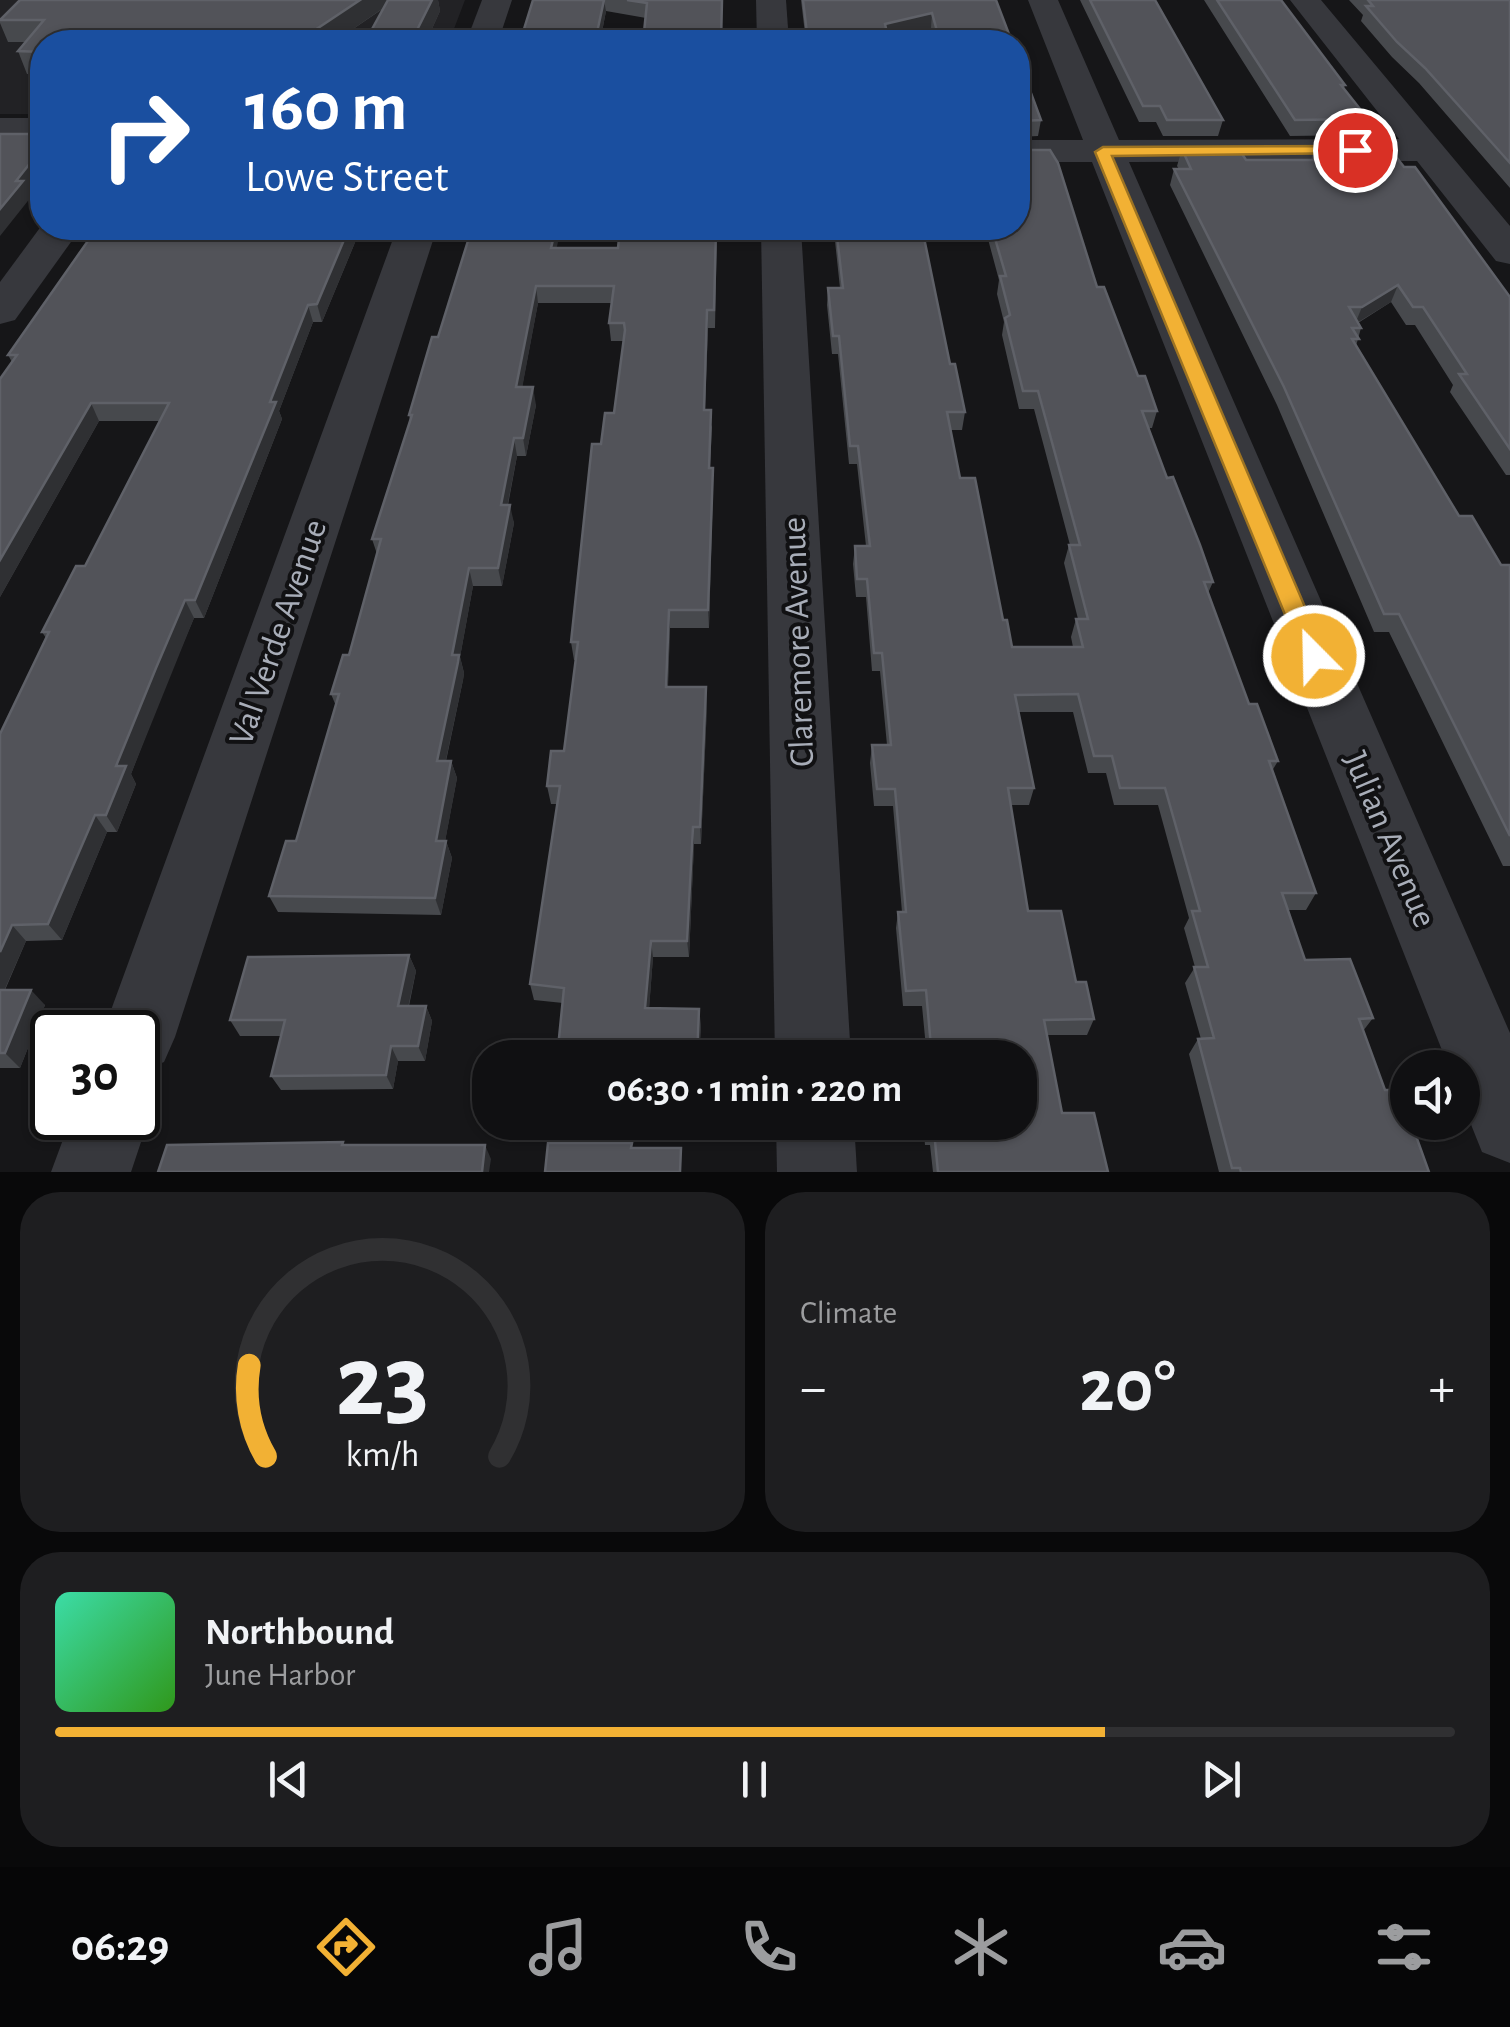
<!DOCTYPE html>
<html lang="en">
<head>
<meta charset="utf-8">
<style>
	:root { --surface:#101012; --page:#1e1e20; --text:#f1f3f6; --muted:#9c9d9f; --line:#303032; --accent:#f2b134 }
	body { margin:0; font-family:"Alegreya Sans",sans-serif; background:var(--page); color:var(--text); height:100vh; display:flex; flex-direction:column; font-size:38px; white-space:nowrap }
	* { box-sizing:border-box; margin:0 }
	p { font-size:32px; color:var(--muted) }
	.icon { flex:none; width:55px; height:55px; fill:none; stroke:currentColor; stroke-width:2; stroke-linecap:round; stroke-linejoin:round }
	.map { position:relative; height:1172px; overflow:hidden }
	.side { display:flex; flex-direction:column; gap:20px; padding:20px; background:#09090a; flex:1 }
	.side>* { flex:none }
	.banner { position:absolute; left:30px; top:30px; width:1000px; height:210px; border-radius:40px; box-shadow:0 2px 8px #0004,0 0 0 2px var(--line); background:#1a4fa0; color:#fff; overflow:hidden }
	.fabs { position:absolute; left:1390px; top:1050px; display:grid; gap:20px }
	.fabs a { display:grid; place-items:center; width:90px; height:90px; border-radius:50%; background:var(--surface); box-shadow:0 2px 8px #0004,0 0 0 2px var(--line); font-size:50px }
	.speed { position:absolute; left:30px; top:1010px; display:flex; gap:20px; font-size:50px; font-weight:700; text-align:center }
	.speed>* { display:grid; place-content:center; width:130px; height:130px; border-radius:50%; background:var(--surface); box-shadow:0 2px 8px #0004,0 0 0 2px var(--line); line-height:1 }
	.speed .limit { border:5px solid #111; border-radius:15px; background:#fff; color:#111 }
	.pin { position:absolute; display:grid; place-items:center; width:85px; height:85px; color:#fff; margin:-42px; border:5px solid #fff; border-radius:50%; box-shadow:0 2px 10px #0007 }
	.me { position:absolute; width:110px; margin:-55px; rotate:337deg; stroke-linejoin:round; filter:drop-shadow(0 0 8px #0008) }
	.turn { display:flex; align-items:center; gap:35px; height:210px; padding:0 50px; font-size:45px }
	.turn .icon { width:130px; height:130px; stroke-width:2.5 }
	.turn b { display:block; font-size:70px; line-height:85px }
	.big { font-size:75px; font-weight:600; line-height:1.1 }
	.side .tile { flex:1; display:flex; flex-direction:column; justify-content:center; gap:15px; min-width:0; padding:0 35px; border-radius:40px; background:var(--page) }
	.side .dial { align-items:center; gap:0 }
	.dial svg { height:260px; overflow:visible; fill:none; stroke:var(--line); stroke-width:7; stroke-linecap:round; text-anchor:middle }
	.dial text { fill:var(--text); stroke:none }
	.song { display:flex; align-items:center; gap:30px }
	.cover { width:120px; height:120px; border-radius:15px; background:linear-gradient(135deg,hsl(160 70% 55%),hsl(110 70% 35%)) }
	.played { height:10px; border-radius:5px; background:linear-gradient(90deg,var(--accent) 75%,var(--line) 75%) }
	.keys { display:flex; justify-content:space-around; direction:ltr }
	.heat { display:flex; justify-content:space-between; align-items:center; font-size:55px; direction:ltr }
	.side .tiles { flex:1; display:grid; gap:20px; grid-template-columns:1fr 1fr }
	.tile:last-child { grid-column:span 2 }
	.trip { position:absolute; left:472px; top:1040px; width:565px; height:100px; border-radius:40px; background:var(--surface); box-shadow:0 2px 8px #0004,0 0 0 2px var(--line); font-weight:600; line-height:100px; text-align:center }
	.menu { display:flex; height:160px; justify-content:space-around; align-items:center; background:#060607; color:var(--muted) }
	.menu .icon { width:70px; height:70px }
	.menu .selected { color:var(--accent) }
	.menu b { font-size:45px; color:var(--text) }
	.map>svg:first-child { display:block }
</style>
</head>
<body>
<div class="map">
<svg width="1510" height="1172" viewBox="0 0 1510 1172">
	<rect width="100%" height="100%" fill="#161618"/>
	<polygon fill="#222225" points="0,0 465,0 449,42 42,42 42,114 0,114"/>
	<g fill="none" stroke-linecap="round" stroke-linejoin="round">
		<g fill="#37383d" fill-rule="evenodd">
			<polygon points="482,0 512,0 498,42 466,42"/>
			<polygon points="756,0 786,0 789,42 757,42"/>
			<polygon points="1028,0 1058,0 1119,140 1399,139 1290,0 1321,0 1510,226 1510,264 1496,261 1417,161 1129,162 1510,1033 1510,1163 1482,1152 1462,1102 1462,1068 1449,1068 1092,162 1018,162 1018,140 1083,140"/>
			<rect x="0" y="118" width="42" height="22"/>
			<polygon points="42,225 81,228 15,320 0,324 0,282"/>
			<polygon points="397,228 437,228 175,1037 164,1062 138,1073 138,1032 103,1032"/>
			<polygon points="761,228 801,228 851,1058 775,1058"/>
			<polygon points="138,1091 149,1118 131,1172 51,1172 71,1118 138,1118"/>
			<polygon points="776,1122 854,1122 857,1172 777,1172"/>
		</g>
	</g>
	<g fill="#47494d">
		<polygon points="20,0 438,0 440,11 426,42 365,42 384,8 334,42 42,42 42,74 27,74 18,51 26,42 8,42 0,23 0,19"/>
		<polygon points="533,0 723,0 646,18 606,11 600,42 520,42"/>
		<polygon points="801,0 996,0 1012,42 934,42 931,28 888,38 889,42 806,42"/>
		<polygon points="1080,0 1155,0 1223,120 1218,136 1163,136 1156,122 1139,122"/>
		<polygon points="1204,0 1281,0 1345,85 1344,88 1368,119 1362,135 1290,136"/>
		<polygon points="1349,0 1510,0 1510,188 1419,83 1392,57 1361,21 1363,15"/>
		<polygon points="1018,58 1041,120 1038,136 1018,137"/>
		<polygon points="1182,149 1246,160 1311,160 1314,149 1404,167 1510,297 1510,475 1506,475 1450,392 1453,385 1415,325 1406,325 1391,302 1358,323 1361,328 1356,346 1459,516 1501,565 1510,565 1510,866 1503,866 1389,632 1374,632 1277,405 1170,185 1174,169 1179,169 1177,166"/>
		<polygon points="361,228 322,322 313,322 279,411 282,419 204,618 194,618 165,686 131,774 136,784 117,832 107,832 62,940 26,941 5,990 45,1005 20,1068 0,1068 0,734 46,638 42,632 85,566 160,421 99,421 0,597 0,379 12,362 8,355"/>
		<polygon points="620,228 717,228 715,328 708,328 705,410 712,427 710,468 713,486 709,628 670,628 668,687 706,687 707,705 701,844 694,844 689,957 653,957 649,1008 701,1024 699,1058 557,1058 563,1003 534,1000 530,984 557,804 551,804 547,786 564,751 576,660 574,660 571,642 601,444 614,413 624,341 611,341 609,323 612,303 538,303 522,387 536,405 526,456 517,456 508,505 514,523 502,586 473,586 460,657 464,673 463,680 446,761 451,761 457,778 445,841 446,841 452,858 441,915 278,912 269,896 296,841 336,706 331,694 349,655 377,554 372,539 410,420 409,415 438,337 557,248 618,248"/>
		<polygon points="828,228 922,228 950,364 965,412 962,430 951,430 960,478 1012,647 1073,647 1071,637 1076,619 1078,619 1064,563 1069,545 1070,545 1034,409 1019,409 1002,335 1004,322 997,294 999,280 985,228 1018,228 1097,287 1138,376 1157,411 1152,428 1149,428 1167,478 1213,582 1208,593 1249,704 1278,761 1272,771 1316,893 1306,910 1288,910 1305,960 1373,1018 1363,1031 1385,1090 1429,1172 1219,1172 1189,1054 1198,1039 1201,1039 1185,983 1195,967 1184,928 1189,918 1158,805 1114,805 1106,773 1088,773 1073,712 1019,712 1034,788 1029,805 1010,805 1028,911 1076,982 1094,1019 1087,1035 1047,1035 1062,1113 1108,1172 933,1172 930,1145 925,1145 923,1122 1020,1122 1020,1058 927,1058 922,1006 903,1006 896,928 898,912 902,912 893,806 874,806 870,763 872,745 887,745 880,671 872,671 866,597 856,597 853,564 855,546 866,546 857,464 849,464 838,354 832,354 827,305 828,288 840,288 835,241 829,241"/>
		<polygon points="409,955 416,971 409,1006 426,1006 432,1021 425,1061 398,1061 393,1089 281,1090 271,1076 281,1036 240,1036 230,1020"/>
	</g>
	<g fill="#2f3033">
		<polygon points="360,0 395,0 334,42 297,42"/>
		<polygon points="432,0 438,0 440,11 426,42 411,42"/>
		<polygon points="604,0 606,11 600,42 595,42"/>
		<polygon points="932,13 931,28 884,39 885,24"/>
		<polygon points="106,30 111,42 95,42"/>
		<polygon points="42,148 42,173 28,192 31,197 0,236 0,209 16,181"/>
		<polygon points="349,228 361,228 322,322 317,304"/>
		<polygon points="556,228 561,228 553,265 551,248"/>
		<polygon points="1398,285 1391,302 1355,324 1362,307"/>
		<polygon points="536,286 538,303 519,405 516,387"/>
		<polygon points="308,305 313,322 279,411 282,419 204,618 195,600 270,402"/>
		<polygon points="707,310 708,328 704,427 704,410"/>
		<polygon points="533,387 536,405 526,456 523,438"/>
		<polygon points="91,403 99,421 0,597 0,560"/>
		<polygon points="514,438 517,456 504,523 501,505"/>
		<polygon points="713,468 713,486 709,628 708,610"/>
		<polygon points="510,505 514,523 502,586 498,568"/>
		<polygon points="469,568 473,586 460,657 464,673 463,680 442,778 437,761 452,655"/>
		<polygon points="185,600 194,618 131,774 136,784 117,832 106,815 116,766"/>
		<polygon points="669,610 670,628 667,705 666,687"/>
		<polygon points="706,687 707,705 701,844 700,827"/>
		<polygon points="451,761 457,778 442,858 436,841"/>
		<polygon points="95,815 107,832 62,940 48,924"/>
		<polygon points="693,827 694,844 689,957 687,941"/>
		<polygon points="446,841 452,858 441,915 435,898"/>
		<polygon points="12,925 26,941 0,1000 0,952"/>
		<polygon points="651,941 653,957 648,1023 645,1008"/>
		<polygon points="409,955 416,971 405,1021 398,1006"/>
		<polygon points="31,990 45,1005 20,1068 5,1053"/>
		<polygon points="426,1006 432,1021 425,1061 418,1046"/>
		<polygon points="699,1009 701,1024 699,1058 697,1058"/>
		<polygon points="391,1046 398,1061 393,1089 386,1075"/>
		<polygon points="485,1145 491,1159 489,1172 482,1172"/>
	</g>
	<g fill="#525359" stroke="#5f6168" stroke-width="2.5">
		<polygon points="20,0 360,0 297,42 180,42 106,30 95,42 42,42 42,52 18,51 44,20 0,20"/>
		<polygon points="388,0 432,0 411,42 365,42"/>
		<polygon points="533,0 604,0 595,42 520,42"/>
		<polygon points="627,0 722,0 721,42 643,42 647,3"/>
		<polygon points="803,0 996,0 1012,42 940,42 932,13 885,24 889,42 808,42"/>
		<polygon points="1090,0 1155,0 1223,120 1167,120 1160,106 1143,106"/>
		<polygon points="1217,0 1281,0 1345,85 1341,85 1368,119 1295,120"/>
		<polygon points="1368,0 1510,0 1510,163 1425,68 1397,42 1366,6 1373,6"/>
		<polygon points="1018,58 1041,120 1018,121 1018,130"/>
		<polygon points="0,134 42,134 42,148 16,181 23,181 0,209"/>
		<polygon points="1018,146 1021,150 1050,150 1058,163 1097,287 1104,287 1138,376 1145,376 1157,411 1142,411 1167,478 1173,477 1200,545 1213,582 1204,582 1249,704 1257,704 1278,761 1269,761 1316,893 1282,893 1305,960 1350,959 1373,1018 1359,1019 1385,1090 1399,1090 1408,1113 1408,1122 1411,1122 1429,1172 1241,1172 1240,1168 1232,1168 1198,1039 1214,1038 1194,967 1208,967 1192,911 1200,911 1165,788 1120,788 1112,756 1094,756 1078,694 1015,695 1034,788 1008,788 1028,911 1061,911 1076,982 1086,982 1094,1019 1044,1020 1062,1113 1094,1113 1108,1172 938,1172 934,1131 929,1131 928,1122 1020,1122 1020,1058 932,1058 926,990 906,991 898,912 906,912 895,789 877,789 872,745 891,745 882,653 874,653 867,579 857,579 855,546 870,546 858,446 850,446 839,336 833,336 828,288 843,288 836,228 922,228 950,364 955,364 965,412 947,412 960,478 975,478 1003,620 1007,620 1012,647 1083,647 1076,619 1088,619 1069,545 1080,545 1038,391 1023,391 1005,318 1010,315 1000,276 1006,276 992,228 1018,228"/>
		<polygon points="1182,149 1239,149 1246,160 1322,160 1314,149 1390,149 1404,167 1415,167 1510,297 1510,449 1459,374 1467,374 1423,307 1413,307 1398,285 1362,307 1349,307 1361,328 1352,328 1359,339 1352,339 1459,516 1472,516 1501,565 1510,565 1510,836 1399,614 1384,614 1284,387 1174,169 1191,169"/>
		<polygon points="97,228 349,228 317,304 308,305 270,402 276,402 195,600 185,600 156,668 116,766 126,766 106,815 95,815 48,924 12,925 0,952 0,734 49,632 42,632 76,566 85,566 169,403 91,403 0,560 0,379 17,355 8,355"/>
		<polygon points="472,228 556,228 551,248 618,248 620,228 716,228 714,310 707,310 704,410 711,410 709,468 713,468 708,610 669,610 666,687 706,687 700,827 693,827 687,941 651,941 645,1008 699,1009 697,1058 557,1058 564,988 530,984 560,786 547,786 551,751 564,751 578,642 571,642 592,444 601,444 605,413 614,413 625,330 624,323 609,323 614,286 536,286 516,387 533,387 523,438 514,438 501,505 510,505 498,568 469,568 452,655 459,655 458,662 437,761 451,761 436,841 446,841 435,898 269,896 286,841 296,841 339,694 331,694 343,655 349,655 381,539 372,539 412,415 409,415 432,337 438,337"/>
		<polygon points="409,955 398,1006 426,1006 418,1046 391,1046 386,1075 271,1076 285,1020 230,1020 248,957"/>
		<polygon points="0,990 31,990 5,1053 0,1053"/>
		<polygon points="343,1142 342,1145 485,1145 482,1172 158,1172 167,1145"/>
		<polygon points="548,1143 632,1143 631,1148 681,1148 680,1172 545,1172"/>
	</g>
	<polygon fill="#f2b134" stroke="#9d7322" stroke-width="2.5" points="1355,146 1363,150 1361,153 1112,156 1326,656 1322,662 1306,662 1302,656 1095,152 1103,147"/>
	<g text-anchor="middle" stroke-width="8" stroke-linejoin="round" paint-order="stroke">
		<g font-size="35" fill="#a8adb8" stroke="#111113">
			<text transform="translate(277 632) rotate(-71)" y="12">Val Verde Avenue</text>
			<text transform="translate(797 642) rotate(-92)" y="12">Claremore Avenue</text>
			<text transform="translate(1391 839) rotate(67)" y="12">Julian Avenue</text>
		</g>
	</g>
</svg>
<div class="fabs">
<a><svg class="icon" aria-label="sound" viewBox="0 0 24 24"><path d="M4 9h4l5-4v14l-5-4H4zM17 9q2 3 0 6"/></svg></a>
</div>
<div class="speed"><div class="limit">30</div></div>
<div class="pin" style="left:1355px;top:150px;background:#d93025"><svg class="icon" aria-label="arrive" viewBox="0 0 24 24"><path d="M6 21V4h12l-3 4 3 4H6"/></svg></div>
<svg class="me" style="left:1314px;top:656px" viewBox="-20 -20 40 40"><circle r="17" fill="#f2b134" stroke="#fff" stroke-width="3"/><path d="M0-11L8 9 0 5-8 9z" fill="#fff"/></svg>
<div class="trip">06:30 · 1 min · 220 m</div>
<div class="banner">
<div class="turn"><svg class="icon" aria-label="right" viewBox="0 0 24 24"><path d="M7 20v-9h11M14 6l5 5-5 5"/></svg><div><b>160 m</b>Lowe Street</div></div>
</div>
</div>
<section class="side">
<div class="tiles">
<div class="tile dial"><svg viewBox="0 0 100 80">
<path d="M14 69A42 42 0 1 1 86 69"/>
<path d="M14 69A42 42 0 0 1 9 41" stroke="#f2b134"/>
<text x="50" y="56" font-size="32" font-weight="700">23</text>
<text x="50" y="72" font-size="11">km/h</text>
</svg></div>
<div class="tile"><p>Climate</p>
<div class="heat"><a>−</a><b class="big">20°</b><a>+</a></div>
</div>
<div class="tile">
<div class="song"><i class="cover"></i><div><b>Northbound</b><p>June Harbor</p></div></div>
<div class="played"></div>
<div class="keys"><svg class="icon" aria-label="previous" viewBox="0 0 24 24"><path d="M18 5L8 12l10 7zM5 5v14"/></svg><svg class="icon" aria-label="pause" viewBox="0 0 24 24"><path d="M8 5v14M16 5v14"/></svg><svg class="icon" aria-label="next" viewBox="0 0 24 24"><path d="M6 5l10 7-10 7zM19 5v14"/></svg></div>
</div>
</div>
</section>
<nav class="menu">
<b>06:29</b>
<svg class="icon selected" aria-label="directions" viewBox="0 0 24 24"><path d="M12 3l9 9-9 9-9-9zM9 14v-3h6M13 9l2 2-2 2"/></svg>
<svg class="icon" aria-label="music" viewBox="0 0 24 24"><path d="M9 18V5l10-2v13"/><circle cx="6" cy="18" r="3"/><circle cx="16" cy="16" r="3"/></svg>
<svg class="icon" aria-label="phone" viewBox="0 0 24 24"><path d="M5 4h4l2 5-3 2q2 4 5 5l2-3 5 2v4C11 20 4 13 5 4z"/></svg>
<svg class="icon" aria-label="climate" viewBox="0 0 24 24"><path d="M12 3v18M4 7l16 10M4 17L20 7"/></svg>
<svg class="icon" aria-label="car" viewBox="0 0 24 24"><path d="M5 17H2v-5l4-1 3-4h7l3 4 3 1v5h-3M9 17h6M6 11h13"/><circle cx="7" cy="17" r="2"/><circle cx="17" cy="17" r="2"/></svg>
<svg class="icon" aria-label="filters" viewBox="0 0 24 24"><path d="M4 7h16M4 17h16"/><circle cx="9" cy="7" r="2"/><circle cx="15" cy="17" r="2"/></svg>
</nav>
</body>
</html>
